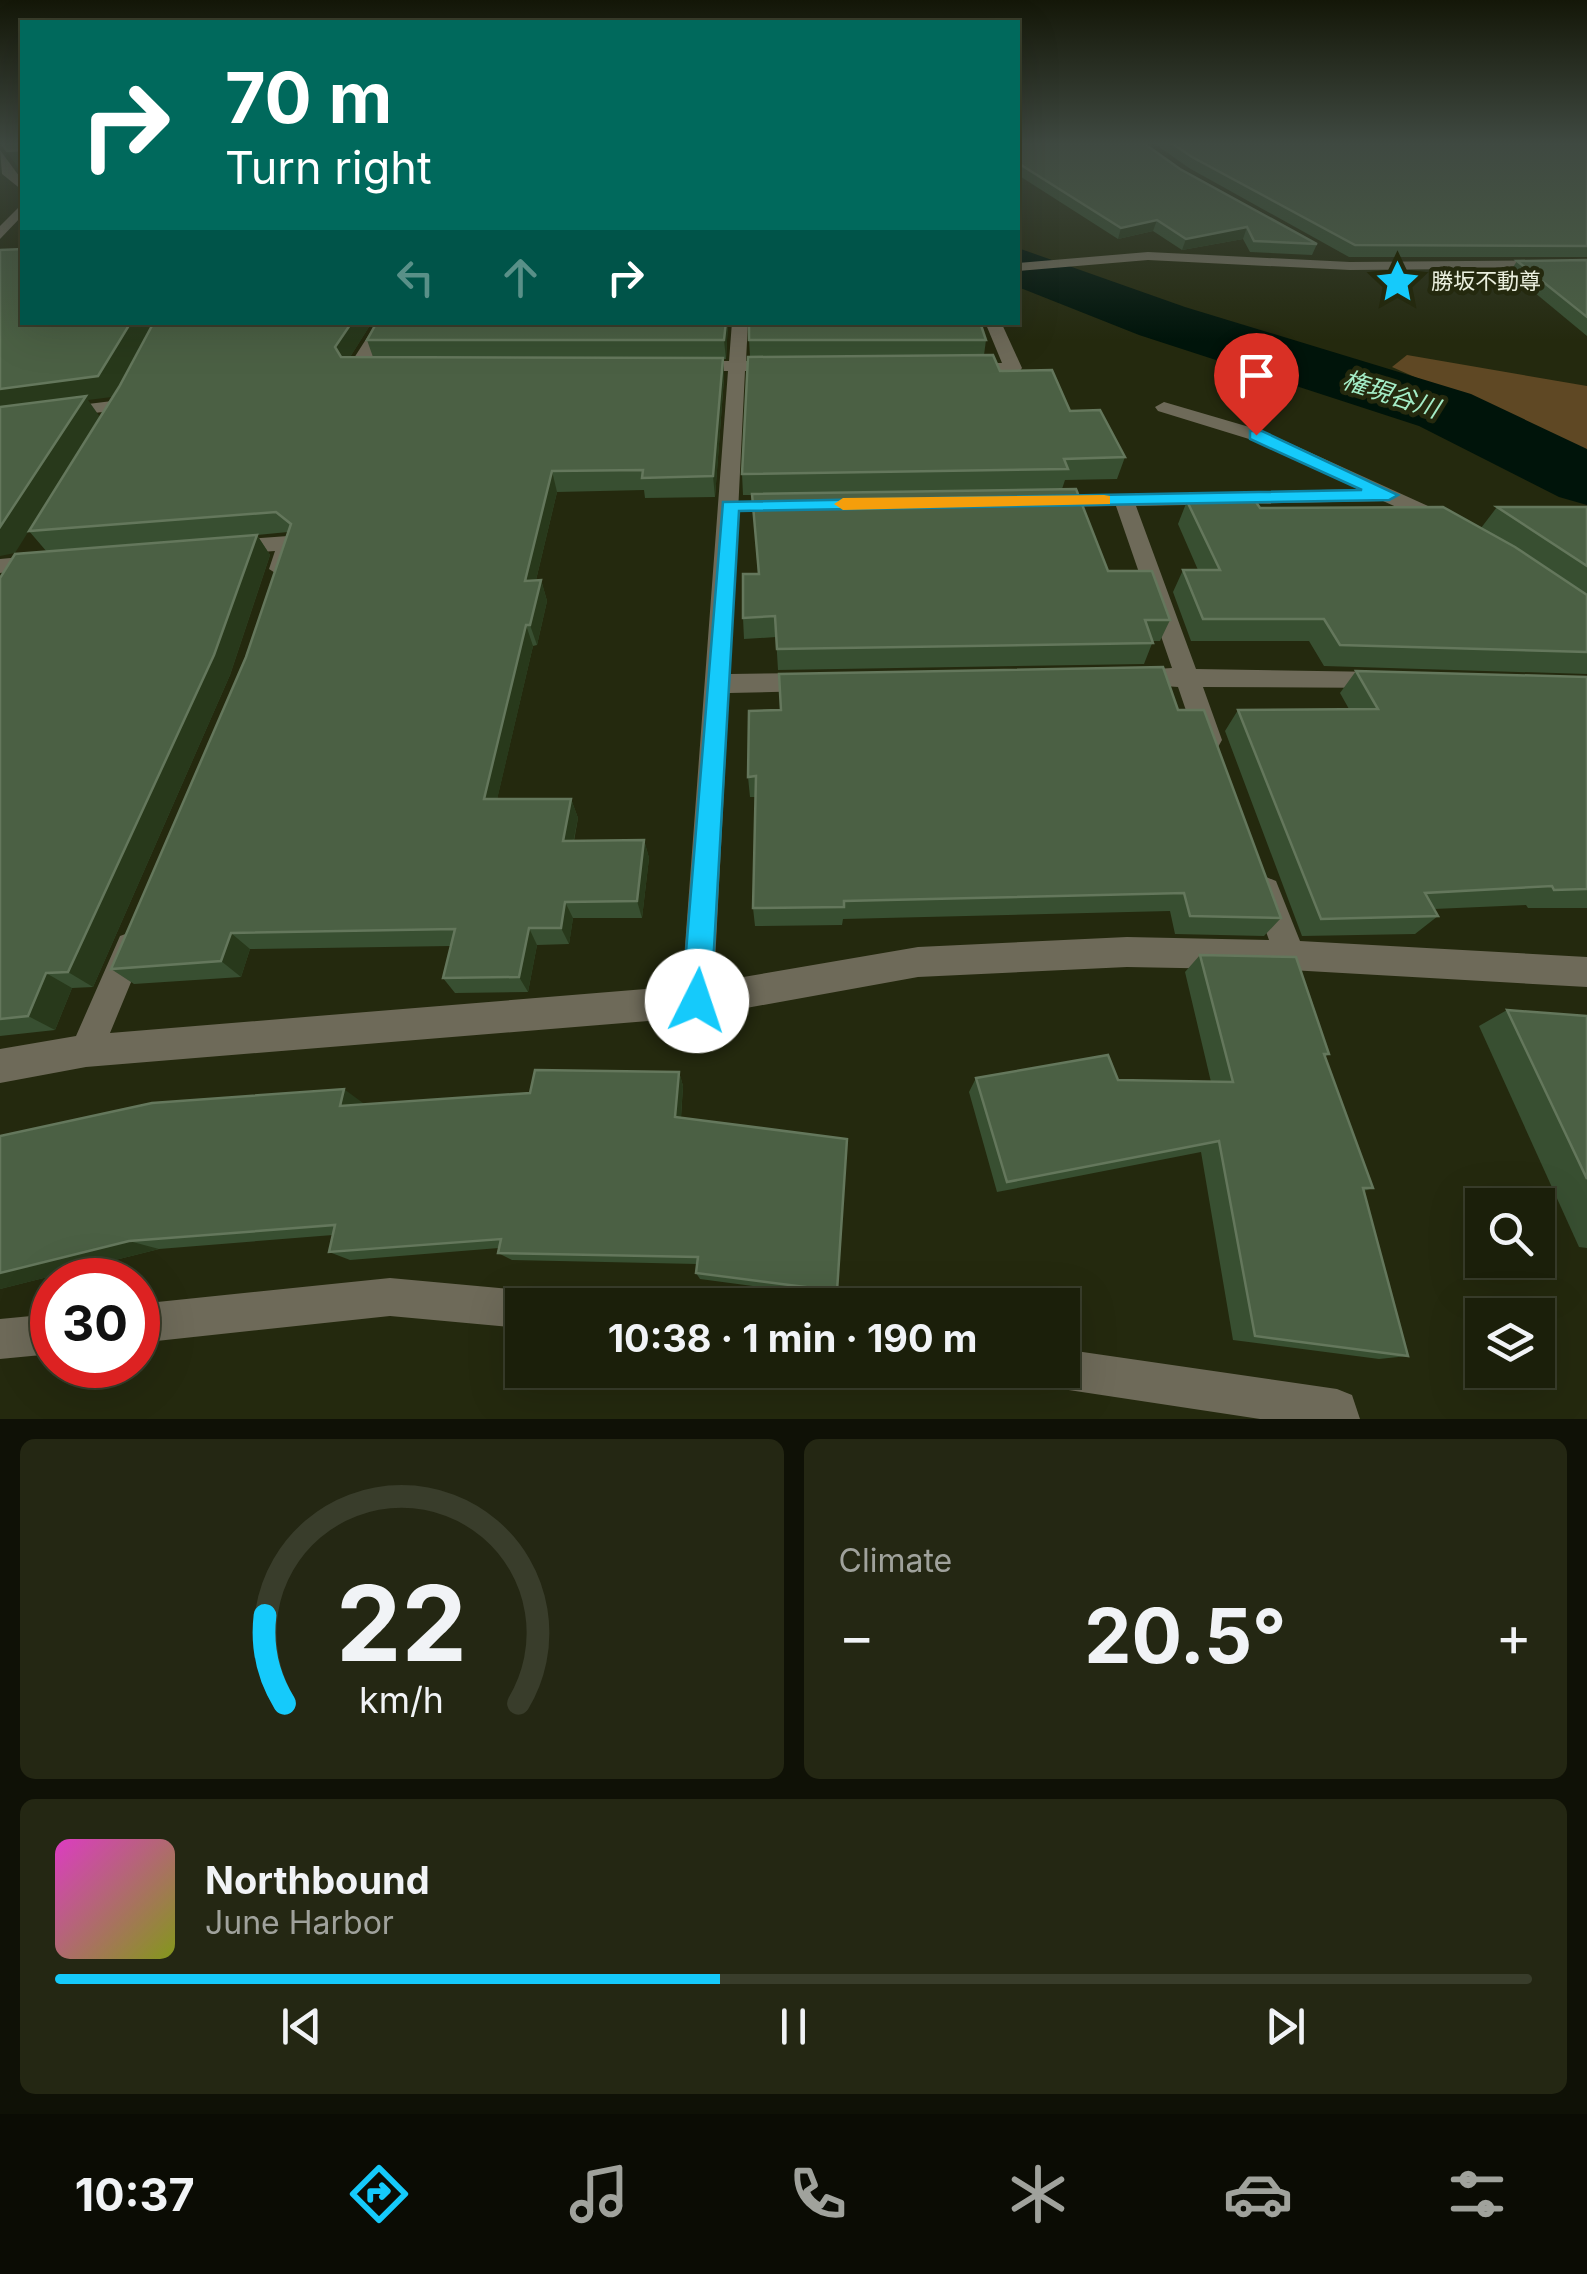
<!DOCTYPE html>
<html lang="en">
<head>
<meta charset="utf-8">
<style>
	:root { --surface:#1b1f0a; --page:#242713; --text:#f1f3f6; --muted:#a0a29c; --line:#393d2b; --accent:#15cafb }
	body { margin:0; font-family:Inter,"Noto Sans JP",sans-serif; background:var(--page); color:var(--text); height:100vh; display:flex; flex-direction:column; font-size:38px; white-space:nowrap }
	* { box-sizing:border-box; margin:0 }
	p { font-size:32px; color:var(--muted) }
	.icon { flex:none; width:55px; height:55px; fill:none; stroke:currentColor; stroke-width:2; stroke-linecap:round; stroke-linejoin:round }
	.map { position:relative; height:1419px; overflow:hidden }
	.sheet { display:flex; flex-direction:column; gap:20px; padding:20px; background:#0f1106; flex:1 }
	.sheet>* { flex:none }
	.banner { position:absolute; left:20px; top:20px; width:1000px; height:305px; border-radius:0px; box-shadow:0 10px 40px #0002,0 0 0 2px var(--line); background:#00695c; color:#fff; overflow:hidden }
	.tools { position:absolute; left:1465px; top:1188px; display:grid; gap:20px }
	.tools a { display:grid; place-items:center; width:90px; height:90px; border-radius:0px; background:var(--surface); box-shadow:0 10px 40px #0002,0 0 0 2px var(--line); font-size:50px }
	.speed { position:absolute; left:30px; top:1258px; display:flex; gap:20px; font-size:50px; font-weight:700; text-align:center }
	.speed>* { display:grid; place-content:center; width:130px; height:130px; border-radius:50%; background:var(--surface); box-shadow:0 10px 40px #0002,0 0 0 2px var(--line); line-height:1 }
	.speed .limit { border:15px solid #d22; background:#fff; color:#111 }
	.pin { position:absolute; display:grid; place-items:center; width:85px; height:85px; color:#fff; margin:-102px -42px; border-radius:50% 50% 50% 0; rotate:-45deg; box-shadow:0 0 10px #0007 }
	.pin .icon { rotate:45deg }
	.me { position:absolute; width:110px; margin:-55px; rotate:4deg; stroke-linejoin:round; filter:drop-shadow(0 0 8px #0008) }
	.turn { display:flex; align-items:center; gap:35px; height:210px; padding:0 40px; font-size:45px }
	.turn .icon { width:130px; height:130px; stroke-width:2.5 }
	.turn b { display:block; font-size:70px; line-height:85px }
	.lanes { display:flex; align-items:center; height:95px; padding:0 40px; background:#0003; justify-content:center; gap:50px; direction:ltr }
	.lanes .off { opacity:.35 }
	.big { font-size:75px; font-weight:700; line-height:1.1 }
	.sheet .card { flex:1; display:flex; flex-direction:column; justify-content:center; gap:15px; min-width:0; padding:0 35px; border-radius:15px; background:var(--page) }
	.sheet .dial { align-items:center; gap:0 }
	.dial svg { height:260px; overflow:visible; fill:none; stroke:var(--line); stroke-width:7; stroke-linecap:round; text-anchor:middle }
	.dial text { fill:var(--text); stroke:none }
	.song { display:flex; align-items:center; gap:30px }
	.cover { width:120px; height:120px; border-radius:15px; background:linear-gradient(135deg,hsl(310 70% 55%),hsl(70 70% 35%)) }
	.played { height:10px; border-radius:5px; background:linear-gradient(90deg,var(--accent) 45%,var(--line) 45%) }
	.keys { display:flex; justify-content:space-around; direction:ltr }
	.heat { display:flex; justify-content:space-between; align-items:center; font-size:55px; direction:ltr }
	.sheet .tiles { flex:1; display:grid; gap:20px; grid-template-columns:1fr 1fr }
	.card:last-child { grid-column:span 2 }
	.trip { position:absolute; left:505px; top:1288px; width:575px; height:100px; border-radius:0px; background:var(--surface); box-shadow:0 10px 40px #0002,0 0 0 2px var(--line); font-weight:700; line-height:100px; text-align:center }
	.menu { display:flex; height:160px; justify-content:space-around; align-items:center; background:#0b0c04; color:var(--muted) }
	.menu .icon { width:70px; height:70px }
	.menu .active { color:var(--accent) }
	.menu b { font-size:45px; color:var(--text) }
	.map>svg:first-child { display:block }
</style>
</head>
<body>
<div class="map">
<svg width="1587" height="1419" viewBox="0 0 1587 1419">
	<rect width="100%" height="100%" fill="#24290e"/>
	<polygon fill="#5f4824" points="1407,355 1587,386 1587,453 1392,367"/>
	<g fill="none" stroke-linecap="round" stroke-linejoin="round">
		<polygon fill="#00140a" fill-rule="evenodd" points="1018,248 1185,307 1471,394 1587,449 1587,505 1559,497 1419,426 1139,335 1018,287"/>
		<g fill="#6e6a59" fill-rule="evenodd">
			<polygon points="0,150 22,180 22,190 2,174"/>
			<polygon points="22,204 22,216 0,239 0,226"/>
			<polygon points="1148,252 1350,262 1587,260 1587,268 1350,270 1148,260 1018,271 1018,263"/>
			<polygon points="377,322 393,322 368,364 382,369 373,374 350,373 347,369"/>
			<polygon points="732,322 748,322 746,361 778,361 786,366 778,371 745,371 730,674 812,673 821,675 824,682 821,689 812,691 729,693 714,982 918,947 1127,937 1269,940 1251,890 1256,881 1266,877 1276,881 1300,941 1587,957 1587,987 1290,970 1127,967 918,977 697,1017 86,1067 0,1083 0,1049 76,1036 120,936 131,932 142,936 146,946 110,1033 682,986 728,371 688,371 680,366 688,361 729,361"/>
			<polygon points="985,322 1001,322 1022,368 1019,372 968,373 959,368 968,363 1002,363"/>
			<polygon points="120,400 126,401 126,409 0,425 0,415"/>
			<polygon points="1164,402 1263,431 1450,516 1453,521 1450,526 1443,528 1383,501 1136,506 1196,669 1382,672 1391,674 1394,681 1391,688 1203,687 1222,740 1218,747 1209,750 1200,747 1196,740 1178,687 1123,683 1120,677 1123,671 1172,668 1116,506 1049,507 1039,501 1042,497 1358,489 1249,439 1158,411 1155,407"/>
			<polygon points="288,536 299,543 291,569 280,576 269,569 275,551 232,554 221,547 232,540"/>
			<polygon points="42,555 50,557 53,562 50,567 0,573 0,559"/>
			<polygon points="390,1278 522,1290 536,1295 540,1305 522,1305 522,1328 390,1316 138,1343 138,1304"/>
			<polygon points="52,1314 52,1354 0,1359 0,1319"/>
			<polygon points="1062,1349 1337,1389 1352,1395 1360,1419 1260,1419 1062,1389 1048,1383 1042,1370 1062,1370"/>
		</g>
	</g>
	<g fill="#384f31">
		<polygon points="1018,142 1180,169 1317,244 1312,255 1250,252 1243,239 1182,250 1153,231 1118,239 1018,175"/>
		<polygon points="1152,142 1587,142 1587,257 1349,257 1189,168"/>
		<polygon points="1587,260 1587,336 1510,272 1517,261"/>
		<polygon points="154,322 372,322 350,357 373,357 367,340 377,322 728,322 726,359 723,359 724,378 715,497 645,498 644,490 557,492 536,580 541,580 547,601 537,645 533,646 497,799 571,799 578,818 574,841 644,840 649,858 642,918 573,918 569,944 537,945 528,992 455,993 443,978 451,946 250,949 241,977 134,984 111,969 246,657 288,532 257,535 270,555 230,675 93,987 72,988 55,1030 0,1036 0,576 47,552 29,531 119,387"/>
		<polygon points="749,340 986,340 984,355 1000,371 1070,411 1125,457 1117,479 1065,480 1062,489 1108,571 1170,620 1160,641 1153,641 1144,664 778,670 776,637 744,639 743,618 758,574 752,495 743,495 742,474 750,357"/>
		<polygon points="1187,501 1481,528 1497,507 1587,507 1587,674 1324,666 1309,641 1191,641 1173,592 1183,570 1198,570 1178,524"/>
		<polygon points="1356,671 1587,677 1587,908 1528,908 1526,905 1434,909 1438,916 1415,934 1302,936 1225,731 1238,710 1349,709 1340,693"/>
		<polygon points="779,674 1178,710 1281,918 1264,936 1175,934 1170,911 843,919 842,925 755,926 753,908 756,797 750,797 748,777 780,710"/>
		<polygon points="1200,955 1329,1054 1325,1057 1373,1188 1364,1191 1408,1356 1379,1359 1233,1340 1201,1152 997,1192 969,1092 976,1078 1211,1082 1185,972"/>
		<polygon points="1507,1010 1587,1016 1587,1248 1579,1247 1479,1026"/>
		<polygon points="679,1072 683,1086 681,1118 837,1291 835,1297 700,1279 696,1273 697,1264 512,1260 498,1253 499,1248 350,1260 329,1252 333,1235 159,1249 0,1289 0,1136 363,1103 362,1105 530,1093"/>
	</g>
	<g fill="#28391b">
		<polygon points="22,150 22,168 18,168 7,151"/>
		<polygon points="1157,220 1153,231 1118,239 1121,228"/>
		<polygon points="1247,227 1243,239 1182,250 1186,239"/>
		<polygon points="131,322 154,322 112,397 88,400 100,417 15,553 0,556 0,389"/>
		<polygon points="352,322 372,322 344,367 335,347"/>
		<polygon points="726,322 728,322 726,359 724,340"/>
		<polygon points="723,358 724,378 715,497 713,476"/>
		<polygon points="552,471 557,492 531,601 525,581"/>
		<polygon points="257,535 270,555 230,675 93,987 68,972"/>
		<polygon points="541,580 547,601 537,645 530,625"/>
		<polygon points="526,625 533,646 493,817 484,799"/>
		<polygon points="571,799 578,818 570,858 563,841"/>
		<polygon points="644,840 649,858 642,918 637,901"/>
		<polygon points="565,902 573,918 569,944 561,928"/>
		<polygon points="529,928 537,945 528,992 519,977"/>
		<polygon points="231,933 250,949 241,977 221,961"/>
		<polygon points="46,973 72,988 55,1030 28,1016"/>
		<polygon points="679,1072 683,1086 680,1129 675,1117"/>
		<polygon points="344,1089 363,1103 359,1119 340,1106"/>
		<polygon points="129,1241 159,1249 0,1289 0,1273"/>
	</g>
	<g fill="#4b6044" stroke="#64775c" stroke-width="2.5">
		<polygon points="1,142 22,142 22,150 7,151"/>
		<polygon points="1018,142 1142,142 1180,169 1317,244 1254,241 1247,227 1186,239 1157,220 1121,228 1018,163"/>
		<polygon points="1170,142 1587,142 1587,246 1355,245 1192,157"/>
		<polygon points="22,249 22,322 131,322 98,376 0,389 0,250"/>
		<polygon points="1587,260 1587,317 1517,261"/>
		<polygon points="154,322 352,322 335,347 341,357 723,358 713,476 642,478 643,470 552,471 525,581 541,580 530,625 526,625 484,799 571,799 563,841 644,840 637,901 565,902 561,928 529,928 519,977 443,978 455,929 231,933 221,961 111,969 246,657 291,524 276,512 29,531 119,387"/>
		<polygon points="377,322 726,322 724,340 367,340"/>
		<polygon points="749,322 980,322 986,340 749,340"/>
		<polygon points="993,355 1000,371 1052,370 1070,411 1100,410 1125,457 1064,459 1068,469 742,474 748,357"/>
		<polygon points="86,396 0,527 0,407"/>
		<polygon points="1076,489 1108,571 1152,571 1170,620 1145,620 1153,643 777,649 775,616 743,618 743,574 759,574 752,494"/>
		<polygon points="1187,501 1256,502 1260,508 1443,507 1515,547 1587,595 1587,652 1340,645 1324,619 1203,619 1183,570 1220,570"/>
		<polygon points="1497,507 1587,507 1587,566"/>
		<polygon points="257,535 214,655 68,972 46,973 28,1016 0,1019 0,578 15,554"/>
		<polygon points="1163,667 1178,710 1204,710 1281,918 1190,916 1184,893 844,901 844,907 753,908 756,776 748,777 749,711 781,710 779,674"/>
		<polygon points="1356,671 1587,677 1587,889 1554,890 1552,886 1425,893 1438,916 1321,919 1238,710 1378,709"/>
		<polygon points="1200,955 1296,957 1329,1054 1324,1054 1373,1188 1363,1188 1408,1356 1255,1336 1219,1141 1007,1182 976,1078 1108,1055 1118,1080 1233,1082"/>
		<polygon points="1507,1010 1587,1016 1587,1179"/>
		<polygon points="535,1070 679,1072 675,1117 847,1139 837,1291 696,1273 698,1257 498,1253 501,1239 329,1252 335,1225 129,1241 0,1273 0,1136 152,1103 344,1089 340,1106 530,1093"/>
	</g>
	<linearGradient id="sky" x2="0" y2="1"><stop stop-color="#141708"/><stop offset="0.42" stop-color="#3f4941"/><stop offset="1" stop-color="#3f4941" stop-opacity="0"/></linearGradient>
	<rect width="1587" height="341" fill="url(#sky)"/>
	<polygon fill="#15cafb" stroke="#0e83a3" stroke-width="2.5" points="1250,431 1262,431 1398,495 1389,500 739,511 711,1001 707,1011 697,1016 687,1011 682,1001 723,502 1362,490 1250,439"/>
	<polygon fill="#f59e0b" points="1104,495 1110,496 1110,504 843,510 834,504 843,498"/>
	<defs>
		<symbol id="sight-bare" viewBox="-9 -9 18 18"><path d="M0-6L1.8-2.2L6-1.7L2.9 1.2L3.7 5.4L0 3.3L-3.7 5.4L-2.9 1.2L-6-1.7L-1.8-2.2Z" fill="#15cafb" stroke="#24290e" stroke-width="2.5" paint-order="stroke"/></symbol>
	</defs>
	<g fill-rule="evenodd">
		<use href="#sight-bare" x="1366" y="250" width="63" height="63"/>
	</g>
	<g text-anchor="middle" stroke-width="9" stroke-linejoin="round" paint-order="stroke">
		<g font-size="22" fill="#ebf0df" stroke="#24290e" text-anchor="start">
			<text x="1431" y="289">勝坂不動尊</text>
		</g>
		<g font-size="25" font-style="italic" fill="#a4edc7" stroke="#24290e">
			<text transform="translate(1391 394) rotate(18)" y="9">権現谷川</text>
		</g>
	</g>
</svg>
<div class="tools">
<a><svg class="icon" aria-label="search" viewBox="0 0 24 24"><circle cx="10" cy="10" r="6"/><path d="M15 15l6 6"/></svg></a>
<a><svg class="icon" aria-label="layers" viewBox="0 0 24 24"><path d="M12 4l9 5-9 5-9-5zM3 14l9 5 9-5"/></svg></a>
</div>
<div class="speed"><div class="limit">30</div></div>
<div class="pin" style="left:1256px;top:435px;background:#d93025"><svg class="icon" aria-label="arrive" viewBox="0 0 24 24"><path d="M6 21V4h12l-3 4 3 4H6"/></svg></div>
<svg class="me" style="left:697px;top:1001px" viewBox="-20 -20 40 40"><circle r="19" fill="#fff"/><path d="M0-13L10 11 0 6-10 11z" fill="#15cafb"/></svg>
<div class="trip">10:38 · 1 min · 190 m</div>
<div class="banner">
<div class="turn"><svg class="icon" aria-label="right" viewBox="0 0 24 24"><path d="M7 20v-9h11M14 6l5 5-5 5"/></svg><div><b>70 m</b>Turn right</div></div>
<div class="lanes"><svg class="icon off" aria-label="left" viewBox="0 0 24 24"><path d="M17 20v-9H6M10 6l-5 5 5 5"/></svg><svg class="icon off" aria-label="ahead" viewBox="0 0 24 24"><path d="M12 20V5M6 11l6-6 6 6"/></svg><svg class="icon" aria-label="right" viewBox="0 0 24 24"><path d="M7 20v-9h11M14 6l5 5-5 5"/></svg></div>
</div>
</div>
<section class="sheet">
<div class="tiles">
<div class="card dial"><svg viewBox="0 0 100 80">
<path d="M14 69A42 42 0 1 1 86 69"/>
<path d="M14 69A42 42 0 0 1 8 42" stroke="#15cafb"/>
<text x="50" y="56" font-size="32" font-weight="700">22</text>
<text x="50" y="72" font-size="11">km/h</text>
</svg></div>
<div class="card"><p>Climate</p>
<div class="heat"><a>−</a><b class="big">20.5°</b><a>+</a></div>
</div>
<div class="card">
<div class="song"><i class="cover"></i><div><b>Northbound</b><p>June Harbor</p></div></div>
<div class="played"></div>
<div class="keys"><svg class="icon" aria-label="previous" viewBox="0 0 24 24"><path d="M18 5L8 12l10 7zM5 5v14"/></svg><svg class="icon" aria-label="pause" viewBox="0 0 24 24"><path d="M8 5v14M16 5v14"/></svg><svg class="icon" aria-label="next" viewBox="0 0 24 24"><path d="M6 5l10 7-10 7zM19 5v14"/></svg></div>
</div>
</div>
</section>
<nav class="menu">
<b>10:37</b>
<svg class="icon active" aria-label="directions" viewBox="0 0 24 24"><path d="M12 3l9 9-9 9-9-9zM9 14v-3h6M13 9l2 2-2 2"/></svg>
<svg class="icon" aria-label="music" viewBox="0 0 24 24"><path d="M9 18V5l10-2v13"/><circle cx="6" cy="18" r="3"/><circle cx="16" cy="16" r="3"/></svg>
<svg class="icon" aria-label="phone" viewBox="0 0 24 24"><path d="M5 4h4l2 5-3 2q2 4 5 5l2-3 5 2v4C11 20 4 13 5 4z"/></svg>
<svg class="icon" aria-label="climate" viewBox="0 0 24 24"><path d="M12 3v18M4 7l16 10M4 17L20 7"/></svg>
<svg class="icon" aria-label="car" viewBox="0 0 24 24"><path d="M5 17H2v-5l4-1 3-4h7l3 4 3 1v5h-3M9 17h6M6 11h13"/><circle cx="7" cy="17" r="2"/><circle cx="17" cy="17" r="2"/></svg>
<svg class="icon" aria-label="filters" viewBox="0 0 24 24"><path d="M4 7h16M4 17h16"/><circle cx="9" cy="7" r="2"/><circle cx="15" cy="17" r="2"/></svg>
</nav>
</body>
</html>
